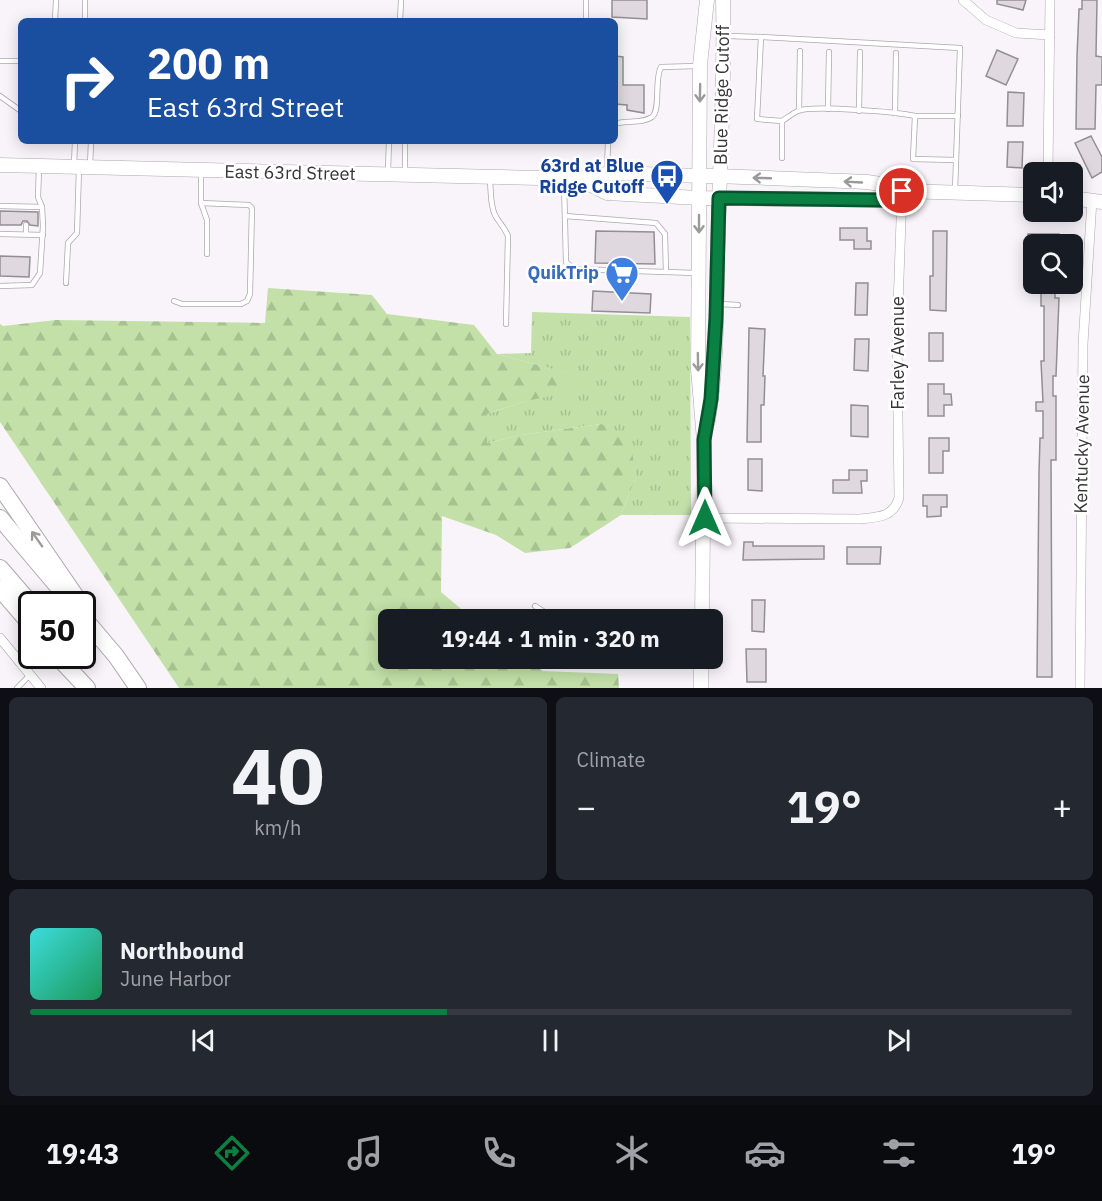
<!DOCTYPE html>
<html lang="en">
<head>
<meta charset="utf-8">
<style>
	:root { --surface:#171b24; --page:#242831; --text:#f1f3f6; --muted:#9ea1a6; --line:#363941; --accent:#0b8043 }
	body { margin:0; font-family:"IBM Plex Sans",sans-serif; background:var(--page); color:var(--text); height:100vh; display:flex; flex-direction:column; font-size:22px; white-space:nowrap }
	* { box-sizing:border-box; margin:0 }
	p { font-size:20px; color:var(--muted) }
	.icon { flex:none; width:33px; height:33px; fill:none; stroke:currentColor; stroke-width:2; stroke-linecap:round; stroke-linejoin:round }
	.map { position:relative; height:688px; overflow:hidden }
	.details { display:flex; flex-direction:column; gap:9px; padding:9px; background:#0d0f14; flex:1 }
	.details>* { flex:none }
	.banner { position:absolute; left:18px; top:18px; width:600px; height:126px; border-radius:9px; box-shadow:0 3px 15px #0003; background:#1a4fa0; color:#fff; overflow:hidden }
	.tools { position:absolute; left:1023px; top:162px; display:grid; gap:12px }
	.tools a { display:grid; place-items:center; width:60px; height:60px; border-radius:9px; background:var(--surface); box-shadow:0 3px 15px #0003; font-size:30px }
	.speed { position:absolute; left:18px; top:591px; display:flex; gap:12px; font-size:30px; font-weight:700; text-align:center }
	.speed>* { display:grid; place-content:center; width:78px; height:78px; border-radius:50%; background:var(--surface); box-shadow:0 3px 15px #0003; line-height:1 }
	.speed .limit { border:3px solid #111; border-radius:9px; background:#fff; color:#111 }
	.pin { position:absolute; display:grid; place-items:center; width:51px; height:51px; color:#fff; margin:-26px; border:3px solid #fff; border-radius:50%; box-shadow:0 2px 6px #0007 }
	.me { position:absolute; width:66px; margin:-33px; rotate:0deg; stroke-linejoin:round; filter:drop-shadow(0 0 4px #0008) }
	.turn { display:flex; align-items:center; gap:21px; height:126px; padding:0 30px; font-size:27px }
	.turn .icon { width:78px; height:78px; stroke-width:2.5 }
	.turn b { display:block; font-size:42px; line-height:51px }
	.big { font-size:45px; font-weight:700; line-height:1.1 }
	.details .widget { flex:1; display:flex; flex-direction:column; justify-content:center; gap:9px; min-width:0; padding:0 21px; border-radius:9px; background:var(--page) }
	.details .dial { align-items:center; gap:0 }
	.dial b { font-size:78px; line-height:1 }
	.song { display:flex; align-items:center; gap:18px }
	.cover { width:72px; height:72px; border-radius:9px; background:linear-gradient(135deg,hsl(180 70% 55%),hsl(150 70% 35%)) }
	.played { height:6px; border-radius:3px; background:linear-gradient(90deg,var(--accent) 40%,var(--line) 40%) }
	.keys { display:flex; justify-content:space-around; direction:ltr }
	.heat { display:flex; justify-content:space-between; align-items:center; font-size:33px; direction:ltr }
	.details .tiles { flex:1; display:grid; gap:9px; grid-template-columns:1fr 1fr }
	.widget:last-child { grid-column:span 2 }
	.trip { position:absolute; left:378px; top:609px; width:345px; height:60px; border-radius:9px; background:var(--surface); box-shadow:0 3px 15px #0003; font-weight:700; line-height:60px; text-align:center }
	.dock { display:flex; height:96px; justify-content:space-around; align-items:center; background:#090b0e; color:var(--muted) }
	.dock .icon { width:42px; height:42px }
	.dock .active { color:var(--accent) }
	.dock b { font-size:27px; color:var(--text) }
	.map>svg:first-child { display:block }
</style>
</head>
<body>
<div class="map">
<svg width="1102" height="688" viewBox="0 0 1102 688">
	<defs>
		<pattern id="grass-tufts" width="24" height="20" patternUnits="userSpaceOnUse" patternTransform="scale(1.5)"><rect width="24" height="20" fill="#c2e0a8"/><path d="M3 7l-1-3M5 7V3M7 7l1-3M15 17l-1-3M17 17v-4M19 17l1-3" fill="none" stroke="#a7c191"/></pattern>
		<pattern id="forest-firs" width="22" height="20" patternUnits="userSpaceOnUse" patternTransform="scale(1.5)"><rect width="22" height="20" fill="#c2e0a8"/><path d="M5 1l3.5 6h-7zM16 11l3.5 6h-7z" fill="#a7c191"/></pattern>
	</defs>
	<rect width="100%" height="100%" fill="#f9f4fa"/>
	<polygon fill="url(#grass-tufts)" points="532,312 690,317 691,515 621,515 636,477 601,424 520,435 487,443 487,414 526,401 570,374 497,354 531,353"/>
	<polygon fill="url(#forest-firs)" points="268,288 372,295 387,314 474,325 497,354 571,374 575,391 526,401 487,414 487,443 520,435 601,424 630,439 636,477 621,515 570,548 525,553 496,535 442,516 441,592 473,619 388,620 388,658 526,659 543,671 618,674 619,688 179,688 0,422 0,324 3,326 56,320 265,323"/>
	<g fill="#dfd9df" stroke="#938e93" stroke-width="1.5">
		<polygon points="612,0 647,0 647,19 612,17"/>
		<polygon points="997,0 1026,0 1023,10 997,4"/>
		<polygon points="1082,0 1097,0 1096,56 1102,57 1102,85 1096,85 1095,129 1076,129 1077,56 1079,9 1082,9"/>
		<polygon points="997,50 1018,59 1006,85 986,76"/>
		<polygon points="615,56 623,57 623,85 644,85 644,113 627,110 627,105 615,104"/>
		<polygon points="1008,92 1024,93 1023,126 1007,126"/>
		<polygon points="1091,136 1102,157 1102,172 1092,178 1075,143"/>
		<polygon points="1008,142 1023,142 1022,168 1007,167"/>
		<polygon points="0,211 38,212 38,226 30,225 27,221 23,221 21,225 0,225"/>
		<polygon points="840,228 867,228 867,241 871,241 871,249 854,249 854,240 840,240"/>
		<polygon points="596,231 654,232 655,264 595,263"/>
		<polygon points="933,231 947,231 946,311 930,310 930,276 933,276"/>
		<rect x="1028" y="234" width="31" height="10"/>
		<polygon points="0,256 30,257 29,277 0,276"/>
		<polygon points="856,283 868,283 867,315 855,315"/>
		<polygon points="1041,284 1055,284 1055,298 1059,298 1056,376 1053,376 1053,396 1056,396 1056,460 1051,460 1052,677 1037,677 1039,473 1040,438 1043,438 1043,411 1036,411 1036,402 1043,402 1041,361 1044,361 1044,306 1041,306"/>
		<polygon points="593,291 651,294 650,313 592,311"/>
		<polygon points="749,328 765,329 763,376 765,376 764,405 761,405 761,442 747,442"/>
		<rect x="929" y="333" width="14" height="28"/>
		<polygon points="855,339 869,339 868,371 854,370"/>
		<polygon points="928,384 944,384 944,394 951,394 952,405 944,405 944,416 928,416"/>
		<polygon points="851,405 868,406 868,437 851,436"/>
		<polygon points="929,438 949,438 949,451 943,451 943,473 929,473"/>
		<polygon points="748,459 762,459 762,491 748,490"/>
		<polygon points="849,470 867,470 867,481 861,481 862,493 833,493 833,480 849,480"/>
		<polygon points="923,495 947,495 947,507 941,507 941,516 927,517 927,506 923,506"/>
		<polygon points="744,542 753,542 753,546 824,546 824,559 743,560"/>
		<polygon points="847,547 881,547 880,564 847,564"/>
		<polygon points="752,600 765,600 764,632 752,631"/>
		<polygon points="746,649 766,649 766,682 747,682"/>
	</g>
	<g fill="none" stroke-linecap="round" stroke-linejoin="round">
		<defs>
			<g id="lane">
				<polyline points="55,21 56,0"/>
				<polyline points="85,21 85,0"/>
				<polyline points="400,21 401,0"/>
				<polyline points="586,21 586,0"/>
				<polyline points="727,36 761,37 757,119 782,121 782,158"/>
				<polyline points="761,37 960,48 955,191"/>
				<polyline points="0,61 21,61"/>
				<polyline points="0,96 21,111"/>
				<polyline points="828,109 829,52"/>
				<polyline points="799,110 800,51"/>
				<polyline points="859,111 860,52"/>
				<polyline points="895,113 896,53"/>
				<path d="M782,121C787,118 793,113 798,111C811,105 898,112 915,116"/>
				<path d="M615,124C626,120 642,124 652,117C661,110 654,79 661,67L697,66"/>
				<polyline points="956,160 913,159 915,116 958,116"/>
				<polyline points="74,165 75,141"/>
				<polyline points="90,166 91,141"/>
				<polyline points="201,171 201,203 207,220 207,254"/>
				<polyline points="388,171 389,141"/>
				<polyline points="607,171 608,141"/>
				<polyline points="405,173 405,141"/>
				<path d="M490,180C491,191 490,205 495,215C499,223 504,226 508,236L506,324"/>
				<polyline points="564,182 566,262 574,269 696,273"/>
				<polyline points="0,206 42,207"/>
				<polyline points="565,216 656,223 665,234 666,272"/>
				<polyline points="26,225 26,234"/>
				<polyline points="0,234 43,235"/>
				<polyline points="66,283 68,243 77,233 79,168"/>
				<polyline points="0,286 32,285 40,273 43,226 42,207 38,197 39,167"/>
				<polyline points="174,301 182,304 241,304 247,301 250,294 252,208 249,205 201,203"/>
				<polyline points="719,304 738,305"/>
				<polyline points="535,606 557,620"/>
				<polyline points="17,688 30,675"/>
			</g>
			<g id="street">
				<polyline points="963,0 986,20 1016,33 1050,35"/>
				<polyline points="1048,172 1050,0"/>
				<path d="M705,518L859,519C877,517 893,518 899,498L897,336L902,191"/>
				<polyline points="0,638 41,688"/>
				<polyline points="1080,688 1083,344 1092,200"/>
			</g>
			<g id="secondary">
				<path d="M0,165L580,179C607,170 637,174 666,175C733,176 800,179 867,182L887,185L902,191L1034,195"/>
				<polyline points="580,179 607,193 699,198 881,200 890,199 902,191"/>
				<polyline points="1072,198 1102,202"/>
				<path d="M708,421C718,361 716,299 718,238C720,159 725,79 723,0"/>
				<polyline points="702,620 704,440 698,369 699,219 700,65 707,0"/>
				<polyline points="701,688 701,658"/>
			</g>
			<g id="highway">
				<polyline points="0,486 81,604"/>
				<polyline points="0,518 59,588"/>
				<polyline points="0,568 32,605"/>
				<polyline points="0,589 32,626"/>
				<polyline points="82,616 116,656 138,688"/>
				<polyline points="57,656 87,688"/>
			</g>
		</defs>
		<use href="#lane" stroke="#ada8ad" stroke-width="6"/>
		<use href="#street" stroke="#ada8ad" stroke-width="10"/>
		<use href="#secondary" stroke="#ada8ad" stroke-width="15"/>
		<use href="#highway" stroke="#ada8ad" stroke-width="18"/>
		<use href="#lane" stroke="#fff" stroke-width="4.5"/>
		<use href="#street" stroke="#fff" stroke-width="9"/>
		<use href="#secondary" stroke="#fff" stroke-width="14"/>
		<use href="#highway" stroke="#fff" stroke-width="16"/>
	</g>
	<defs><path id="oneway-shaft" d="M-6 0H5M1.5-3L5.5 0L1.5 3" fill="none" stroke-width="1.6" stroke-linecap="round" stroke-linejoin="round" transform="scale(1.5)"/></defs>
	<g stroke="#9b9a9b">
		<use href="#oneway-shaft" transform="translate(700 93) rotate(91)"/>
		<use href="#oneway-shaft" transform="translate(762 178) rotate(-178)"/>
		<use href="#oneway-shaft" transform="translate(853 182) rotate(-177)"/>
		<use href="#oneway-shaft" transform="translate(699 224) rotate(90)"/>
		<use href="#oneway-shaft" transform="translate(698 362) rotate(89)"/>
		<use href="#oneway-shaft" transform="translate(37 539) rotate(-125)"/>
	</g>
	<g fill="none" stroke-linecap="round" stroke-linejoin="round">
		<defs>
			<polyline id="route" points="705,518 704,440 711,399 716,318 719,198 881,200 890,199 902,191"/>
		</defs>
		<use href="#route" stroke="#07532c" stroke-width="15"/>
		<use href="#route" stroke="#0b8043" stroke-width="10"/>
	</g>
	<defs>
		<symbol id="bus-pin" viewBox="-11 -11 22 30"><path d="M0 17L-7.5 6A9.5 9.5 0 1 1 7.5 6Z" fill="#1a4fb4" stroke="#fff"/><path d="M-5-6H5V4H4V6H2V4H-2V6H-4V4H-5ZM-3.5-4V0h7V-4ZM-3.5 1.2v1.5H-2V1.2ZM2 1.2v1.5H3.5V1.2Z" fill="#fff"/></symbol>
		<symbol id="supermarket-pin" viewBox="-11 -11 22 30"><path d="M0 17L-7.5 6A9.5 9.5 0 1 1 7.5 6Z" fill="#3f7fe0" stroke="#fff"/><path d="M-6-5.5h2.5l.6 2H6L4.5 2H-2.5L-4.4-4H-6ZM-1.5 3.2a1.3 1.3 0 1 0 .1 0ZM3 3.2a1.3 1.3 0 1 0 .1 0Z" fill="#fff"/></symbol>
	</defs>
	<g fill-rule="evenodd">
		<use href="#bus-pin" x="648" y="157" width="38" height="52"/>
		<use href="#supermarket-pin" x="603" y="254" width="38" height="52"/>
	</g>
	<g text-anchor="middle" stroke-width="5" stroke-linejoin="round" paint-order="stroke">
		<g font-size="18" fill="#373537" stroke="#fff">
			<text transform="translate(722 95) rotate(-89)" y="6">Blue Ridge Cutoff</text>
			<text transform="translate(290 173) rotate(1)" y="6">East 63rd Street</text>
			<text transform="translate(898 353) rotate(-90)" y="6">Farley Avenue</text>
			<text transform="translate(1082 444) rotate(-89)" y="6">Kentucky Avenue</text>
		</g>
		<g font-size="18" font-weight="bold" fill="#164399" stroke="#fff" text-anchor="end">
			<text x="644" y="172">63rd at Blue<tspan x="644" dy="21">Ridge Cutoff</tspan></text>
		</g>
		<g font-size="18" font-weight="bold" fill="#366cbe" stroke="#fff" text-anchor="end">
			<text x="599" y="279">QuikTrip</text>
		</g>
	</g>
</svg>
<div class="tools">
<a><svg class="icon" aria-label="sound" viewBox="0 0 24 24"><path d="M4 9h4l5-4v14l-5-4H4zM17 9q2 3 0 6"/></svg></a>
<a><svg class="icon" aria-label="search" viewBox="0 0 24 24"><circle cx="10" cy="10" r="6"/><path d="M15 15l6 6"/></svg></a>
</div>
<div class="speed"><div class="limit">50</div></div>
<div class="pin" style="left:902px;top:191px;background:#d93025"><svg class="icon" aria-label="arrive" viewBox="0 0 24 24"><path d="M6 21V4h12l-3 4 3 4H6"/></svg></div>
<svg class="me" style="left:705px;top:518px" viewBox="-20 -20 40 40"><path d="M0-17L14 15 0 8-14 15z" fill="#0b8043" stroke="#fff" stroke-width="4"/></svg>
<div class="trip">19:44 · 1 min · 320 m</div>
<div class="banner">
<div class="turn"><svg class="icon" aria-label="right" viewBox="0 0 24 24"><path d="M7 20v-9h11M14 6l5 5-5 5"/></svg><div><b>200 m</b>East 63rd Street</div></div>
</div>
</div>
<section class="details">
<div class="tiles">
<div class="widget dial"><b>40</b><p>km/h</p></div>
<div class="widget"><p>Climate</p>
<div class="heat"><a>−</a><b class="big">19°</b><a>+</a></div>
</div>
<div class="widget">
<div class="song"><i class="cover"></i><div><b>Northbound</b><p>June Harbor</p></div></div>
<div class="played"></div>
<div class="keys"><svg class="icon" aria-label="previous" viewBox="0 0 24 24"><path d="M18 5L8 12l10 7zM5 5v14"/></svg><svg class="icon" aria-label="pause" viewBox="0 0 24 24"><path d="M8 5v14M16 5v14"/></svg><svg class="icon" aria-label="next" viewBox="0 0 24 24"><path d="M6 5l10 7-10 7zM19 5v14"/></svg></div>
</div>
</div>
</section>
<nav class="dock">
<b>19:43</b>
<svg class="icon active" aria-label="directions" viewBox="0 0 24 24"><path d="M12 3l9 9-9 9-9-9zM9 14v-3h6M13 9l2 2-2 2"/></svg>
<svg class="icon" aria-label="music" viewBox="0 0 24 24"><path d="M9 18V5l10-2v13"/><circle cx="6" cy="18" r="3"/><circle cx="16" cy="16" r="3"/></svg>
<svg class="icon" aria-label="phone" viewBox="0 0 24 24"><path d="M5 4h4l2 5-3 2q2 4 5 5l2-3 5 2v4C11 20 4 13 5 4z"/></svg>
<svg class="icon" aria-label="climate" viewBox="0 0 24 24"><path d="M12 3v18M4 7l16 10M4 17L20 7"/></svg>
<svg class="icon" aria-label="car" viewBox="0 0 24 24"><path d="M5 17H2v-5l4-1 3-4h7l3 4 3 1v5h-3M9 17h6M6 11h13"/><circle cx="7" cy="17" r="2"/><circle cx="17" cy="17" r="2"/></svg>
<svg class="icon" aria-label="filters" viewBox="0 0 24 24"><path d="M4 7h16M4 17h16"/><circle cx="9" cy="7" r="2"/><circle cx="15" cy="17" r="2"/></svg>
<b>19°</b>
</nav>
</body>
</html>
